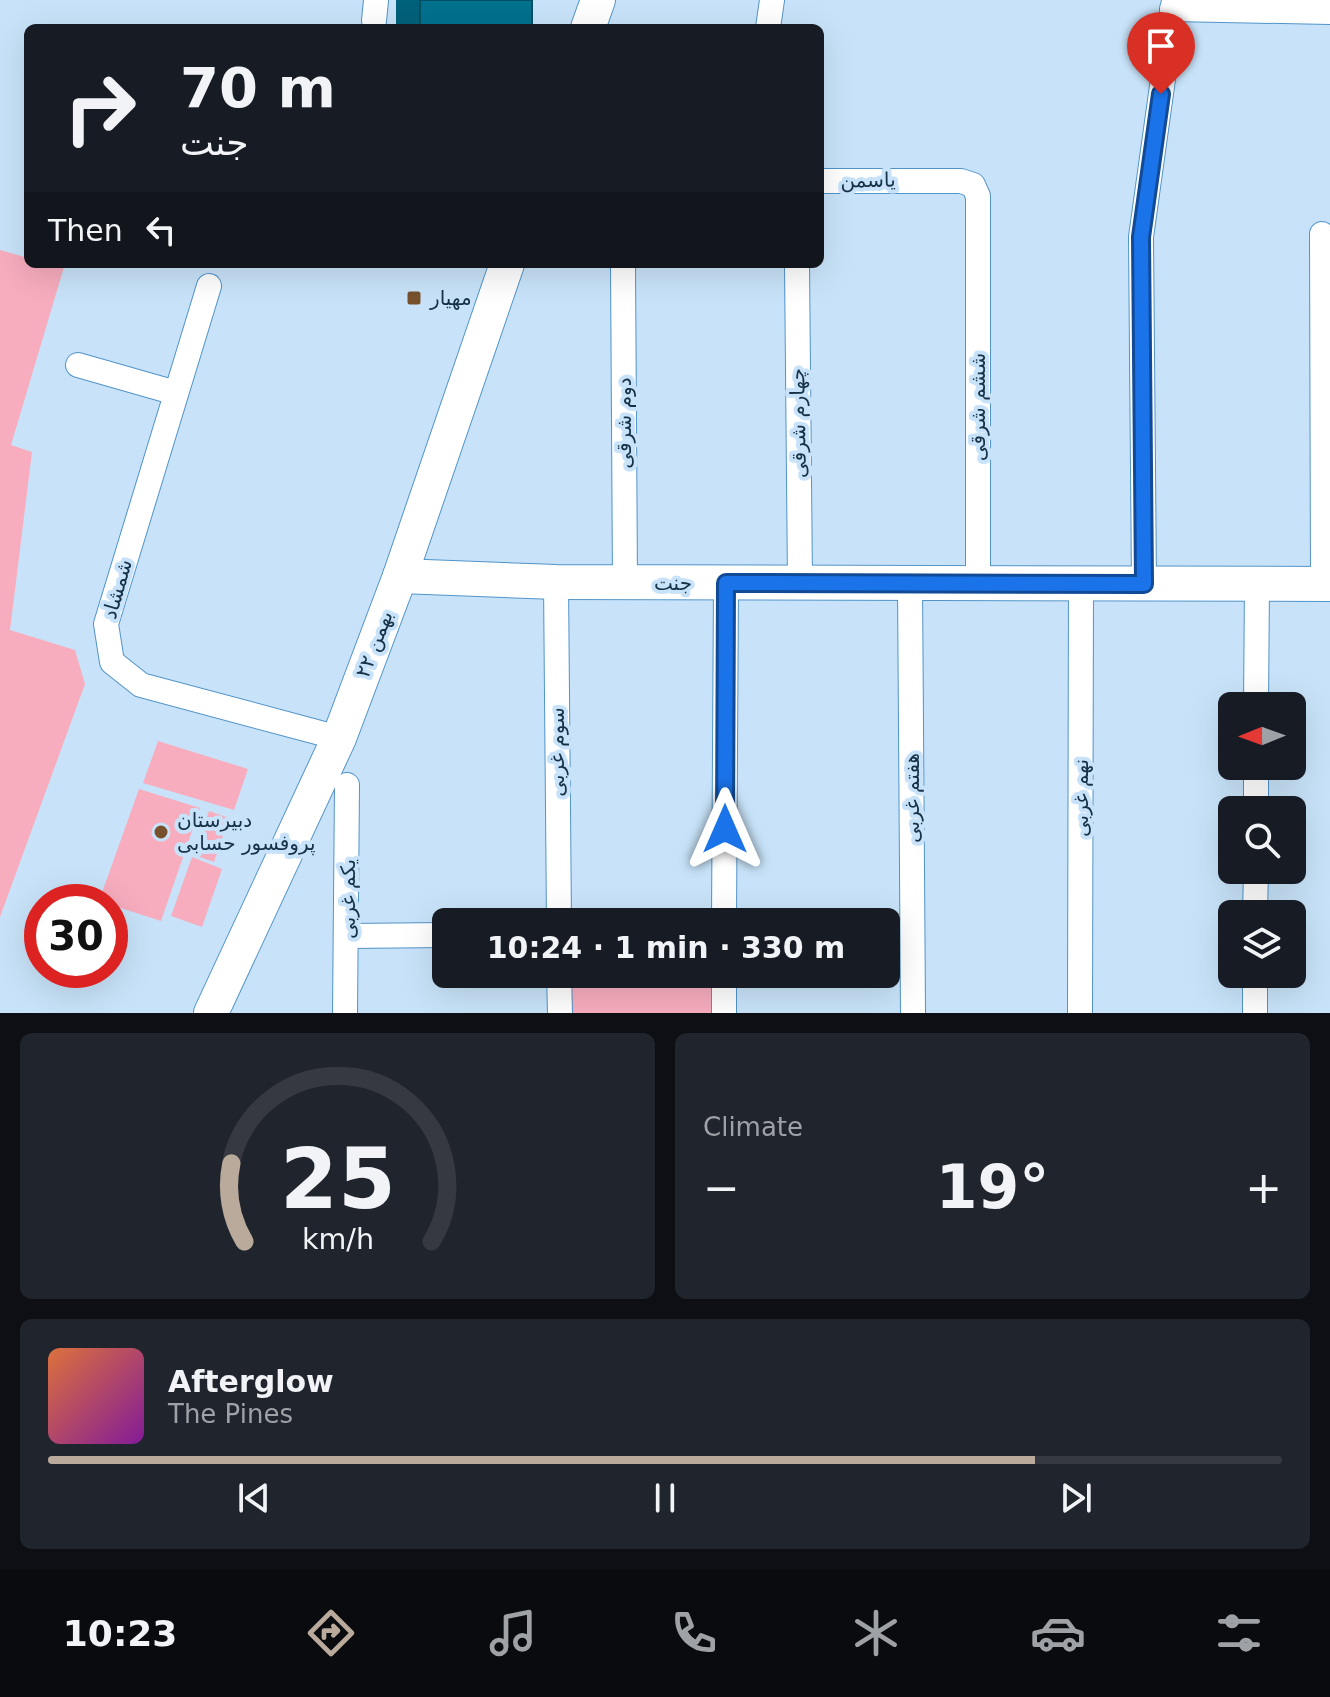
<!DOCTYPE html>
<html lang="en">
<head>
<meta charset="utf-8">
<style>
	:root { --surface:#171b24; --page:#20242c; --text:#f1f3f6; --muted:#9ea1a6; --line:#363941; --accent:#baaa9b }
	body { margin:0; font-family:"DejaVu Sans",Cairo,sans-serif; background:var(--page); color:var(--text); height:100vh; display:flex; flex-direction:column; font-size:30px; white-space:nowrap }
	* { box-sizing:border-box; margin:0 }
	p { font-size:26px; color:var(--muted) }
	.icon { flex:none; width:44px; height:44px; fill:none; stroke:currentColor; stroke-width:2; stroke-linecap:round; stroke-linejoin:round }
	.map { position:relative; height:1013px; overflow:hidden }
	.sheet { display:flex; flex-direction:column; gap:20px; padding:20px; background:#0d0f14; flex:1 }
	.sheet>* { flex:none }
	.hud { position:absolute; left:24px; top:24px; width:800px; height:244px; border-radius:12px; box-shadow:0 8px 32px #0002; background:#171b24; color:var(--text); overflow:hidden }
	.needle { width:52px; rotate:269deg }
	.controls { position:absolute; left:1218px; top:692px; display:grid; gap:16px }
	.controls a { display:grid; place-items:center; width:88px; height:88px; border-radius:12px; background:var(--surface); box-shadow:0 8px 32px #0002; font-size:40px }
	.speed { position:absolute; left:24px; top:884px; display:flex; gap:16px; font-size:40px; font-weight:700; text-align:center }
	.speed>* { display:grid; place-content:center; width:104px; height:104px; border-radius:50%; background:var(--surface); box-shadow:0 8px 32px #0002; line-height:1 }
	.speed .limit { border:12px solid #d22; background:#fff; color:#111 }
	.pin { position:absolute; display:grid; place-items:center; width:68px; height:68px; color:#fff; margin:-82px -34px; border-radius:50% 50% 50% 0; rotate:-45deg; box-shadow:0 0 8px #0007 }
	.pin .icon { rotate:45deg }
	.me { position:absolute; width:88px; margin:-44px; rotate:0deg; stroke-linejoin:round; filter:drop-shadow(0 0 6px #0008) }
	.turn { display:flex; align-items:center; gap:28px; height:168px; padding:0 24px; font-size:36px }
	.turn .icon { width:104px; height:104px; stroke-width:2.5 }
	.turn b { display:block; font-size:56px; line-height:68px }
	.then { display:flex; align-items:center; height:76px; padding:0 24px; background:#0003; gap:16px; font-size:30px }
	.big { font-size:60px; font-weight:800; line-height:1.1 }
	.sheet .tile { flex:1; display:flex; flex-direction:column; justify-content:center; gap:12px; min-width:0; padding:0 28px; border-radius:12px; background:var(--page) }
	.sheet .dial { align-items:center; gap:0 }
	.dial svg { height:208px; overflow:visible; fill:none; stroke:var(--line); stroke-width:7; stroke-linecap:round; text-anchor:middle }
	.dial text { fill:var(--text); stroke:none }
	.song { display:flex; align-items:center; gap:24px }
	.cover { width:96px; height:96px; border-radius:12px; background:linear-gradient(135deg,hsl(20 70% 55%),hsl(290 70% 35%)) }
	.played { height:8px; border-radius:4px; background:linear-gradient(90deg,var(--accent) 80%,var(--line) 80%) }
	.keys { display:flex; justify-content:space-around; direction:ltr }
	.heat { display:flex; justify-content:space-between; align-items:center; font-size:44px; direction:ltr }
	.sheet .tiles { flex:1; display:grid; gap:20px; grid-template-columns:1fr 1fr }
	.tile:last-child { grid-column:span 2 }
	.trip { position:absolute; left:432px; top:908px; width:468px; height:80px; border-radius:12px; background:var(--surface); box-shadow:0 8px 32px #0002; font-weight:800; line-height:80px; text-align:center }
	.tabs { display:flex; height:128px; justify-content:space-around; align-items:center; background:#090b0e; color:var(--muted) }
	.tabs .icon { width:56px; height:56px }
	.tabs .current { color:var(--accent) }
	.tabs b { font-size:36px; color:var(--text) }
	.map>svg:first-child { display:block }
</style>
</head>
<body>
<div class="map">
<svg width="1330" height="1013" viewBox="0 0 1330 1013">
	<rect width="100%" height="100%" fill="#c8e3f9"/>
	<g fill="#f7adbe">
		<polygon points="0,250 28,258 28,264 64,267 11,445 32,452 10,630 75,650 85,684 0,917"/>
		<polygon points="158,741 248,769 234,810 143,783"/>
		<polygon points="139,789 200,808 161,921 99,901"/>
		<polygon points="209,811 229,818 214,862 194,855"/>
		<polygon points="192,857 222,869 202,927 171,916"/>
		<polygon points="570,914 715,915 715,922 570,922"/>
		<rect x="570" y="974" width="144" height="39"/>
	</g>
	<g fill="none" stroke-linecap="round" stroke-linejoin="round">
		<defs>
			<g id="street">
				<polyline points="1172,9 1330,12"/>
				<polyline points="374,21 376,0"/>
				<polyline points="768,28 772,0"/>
				<polyline points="820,181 961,181 973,185 978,196 978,583"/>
				<polyline points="1322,234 1323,584"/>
				<polyline points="623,264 625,582"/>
				<polyline points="797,264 800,583"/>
				<polyline points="209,286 106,624 112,662 141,685 339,738"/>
				<polyline points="78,365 176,393"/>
				<polyline points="556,582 559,922"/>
				<polyline points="910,583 913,1013"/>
				<polyline points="1144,584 1141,237 1174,0"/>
				<polyline points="1256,706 1257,583"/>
				<polyline points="1256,810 1256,766"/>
				<polyline points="1255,914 1256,870"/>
				<polyline points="724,922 726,583"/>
				<polyline points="348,936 446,935"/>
				<polyline points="559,974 560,1013"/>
				<polyline points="345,1013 347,785"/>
				<polyline points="724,1013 724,974"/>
				<polyline points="1080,1013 1081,583"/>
				<polyline points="1255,1013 1255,974"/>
			</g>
			<g id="secondary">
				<polyline points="588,28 598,0"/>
				<polyline points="400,576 556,582 1330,584"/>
				<polyline points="211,1013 339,738 400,576 507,264"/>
			</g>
		</defs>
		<use href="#street" stroke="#5194c9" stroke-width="26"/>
		<use href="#secondary" stroke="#5194c9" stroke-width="36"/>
		<use href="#street" stroke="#fff" stroke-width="24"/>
		<use href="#secondary" stroke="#fff" stroke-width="34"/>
	</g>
	<polygon fill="#00617a" points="396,0 532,0 532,26 530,28 396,28"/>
	<polygon fill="#00718e" stroke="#004f63" stroke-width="2" points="420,0 532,0 532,26 524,26 524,28 407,28 407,27 420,26"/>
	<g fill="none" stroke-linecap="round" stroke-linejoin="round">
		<defs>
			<polyline id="route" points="725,829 726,583 1144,584 1141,237 1161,94"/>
		</defs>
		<use href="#route" stroke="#114b97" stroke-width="20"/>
		<use href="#route" stroke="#1a73e8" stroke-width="14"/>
	</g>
	<g fill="#76512c" stroke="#c8e3f9" stroke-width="3">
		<rect x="406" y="290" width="16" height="16" rx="4"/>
		<circle cx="161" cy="832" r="8"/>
	</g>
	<g text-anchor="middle" stroke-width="8" stroke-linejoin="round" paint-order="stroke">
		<g font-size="20" fill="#163248" stroke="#c8e3f9">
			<text transform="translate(868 180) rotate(-1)" y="7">یاسمن</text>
			<text transform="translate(978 407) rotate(-90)" y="7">ششم شرقی</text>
			<text transform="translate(624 423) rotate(-90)" y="7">دوم شرقی</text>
			<text transform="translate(798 423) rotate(-91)" y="7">چهارم شرقی</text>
			<text x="673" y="590">جنت</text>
			<text transform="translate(117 589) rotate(-74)" y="7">شمشاد</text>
			<text transform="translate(374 644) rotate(-69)" y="7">۲۲ بهمن</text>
			<text transform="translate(557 752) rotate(-90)" y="7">سوم غربی</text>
			<text transform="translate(912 798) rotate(-90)" y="7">هفتم غربی</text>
			<text transform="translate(1081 798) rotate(-90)" y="7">نهم غربی</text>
			<text transform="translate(348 899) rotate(-90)" y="7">یکم غربی</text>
		</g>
		<g font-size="20" fill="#163248" stroke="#c8e3f9" text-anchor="start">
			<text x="430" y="305">مهیار</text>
			<text x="177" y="827">دبیرستان<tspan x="177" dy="23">پروفسور حسابی</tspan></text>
		</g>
	</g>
</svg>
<div class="controls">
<a><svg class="needle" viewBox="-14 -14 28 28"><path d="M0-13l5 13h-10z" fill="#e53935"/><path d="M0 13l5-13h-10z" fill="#9ea1a6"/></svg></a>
<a><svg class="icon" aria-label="search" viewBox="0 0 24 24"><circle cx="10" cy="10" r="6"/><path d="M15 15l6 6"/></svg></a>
<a><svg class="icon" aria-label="layers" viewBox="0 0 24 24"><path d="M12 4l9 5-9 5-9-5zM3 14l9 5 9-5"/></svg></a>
</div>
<div class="speed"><div class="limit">30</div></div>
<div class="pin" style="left:1161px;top:94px;background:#d93025"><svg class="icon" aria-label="arrive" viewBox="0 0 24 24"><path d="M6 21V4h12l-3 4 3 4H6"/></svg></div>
<svg class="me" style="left:725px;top:829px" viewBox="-20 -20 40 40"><path d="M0-17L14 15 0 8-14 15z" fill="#1a73e8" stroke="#fff" stroke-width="4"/></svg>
<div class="trip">10:24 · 1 min · 330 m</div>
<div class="hud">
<div class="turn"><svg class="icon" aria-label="right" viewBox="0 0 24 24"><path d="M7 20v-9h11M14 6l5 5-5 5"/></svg><div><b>70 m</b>جنت</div></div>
<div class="then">Then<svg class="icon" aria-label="left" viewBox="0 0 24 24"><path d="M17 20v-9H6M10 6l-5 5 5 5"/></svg></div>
</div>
</div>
<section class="sheet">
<div class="tiles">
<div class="tile dial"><svg viewBox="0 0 100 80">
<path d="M14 69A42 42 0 1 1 86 69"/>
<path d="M14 69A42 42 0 0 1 9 39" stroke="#baaa9b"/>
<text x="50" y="56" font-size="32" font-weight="700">25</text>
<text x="50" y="72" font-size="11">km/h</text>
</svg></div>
<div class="tile"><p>Climate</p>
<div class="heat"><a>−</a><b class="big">19°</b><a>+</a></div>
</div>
<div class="tile">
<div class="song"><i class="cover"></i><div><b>Afterglow</b><p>The Pines</p></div></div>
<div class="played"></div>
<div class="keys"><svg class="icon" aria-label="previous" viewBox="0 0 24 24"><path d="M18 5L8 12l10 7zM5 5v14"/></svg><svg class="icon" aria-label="pause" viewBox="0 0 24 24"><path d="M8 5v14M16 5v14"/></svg><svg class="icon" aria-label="next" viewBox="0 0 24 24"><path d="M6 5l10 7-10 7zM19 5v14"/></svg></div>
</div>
</div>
</section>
<nav class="tabs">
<b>10:23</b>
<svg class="icon current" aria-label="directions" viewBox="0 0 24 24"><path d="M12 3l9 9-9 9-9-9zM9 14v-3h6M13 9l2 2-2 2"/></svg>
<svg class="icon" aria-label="music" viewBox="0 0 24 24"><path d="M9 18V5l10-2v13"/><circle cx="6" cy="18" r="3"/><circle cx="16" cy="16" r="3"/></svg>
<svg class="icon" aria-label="phone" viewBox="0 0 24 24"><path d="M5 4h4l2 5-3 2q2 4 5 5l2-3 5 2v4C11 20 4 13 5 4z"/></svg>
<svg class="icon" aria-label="climate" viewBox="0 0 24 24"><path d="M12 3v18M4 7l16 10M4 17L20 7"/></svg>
<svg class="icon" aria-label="car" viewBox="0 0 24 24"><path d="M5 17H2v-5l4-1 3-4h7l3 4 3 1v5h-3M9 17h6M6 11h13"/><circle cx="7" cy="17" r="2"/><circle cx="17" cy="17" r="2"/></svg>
<svg class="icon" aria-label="filters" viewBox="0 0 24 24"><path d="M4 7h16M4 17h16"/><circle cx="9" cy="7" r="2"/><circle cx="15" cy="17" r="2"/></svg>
</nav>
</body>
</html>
